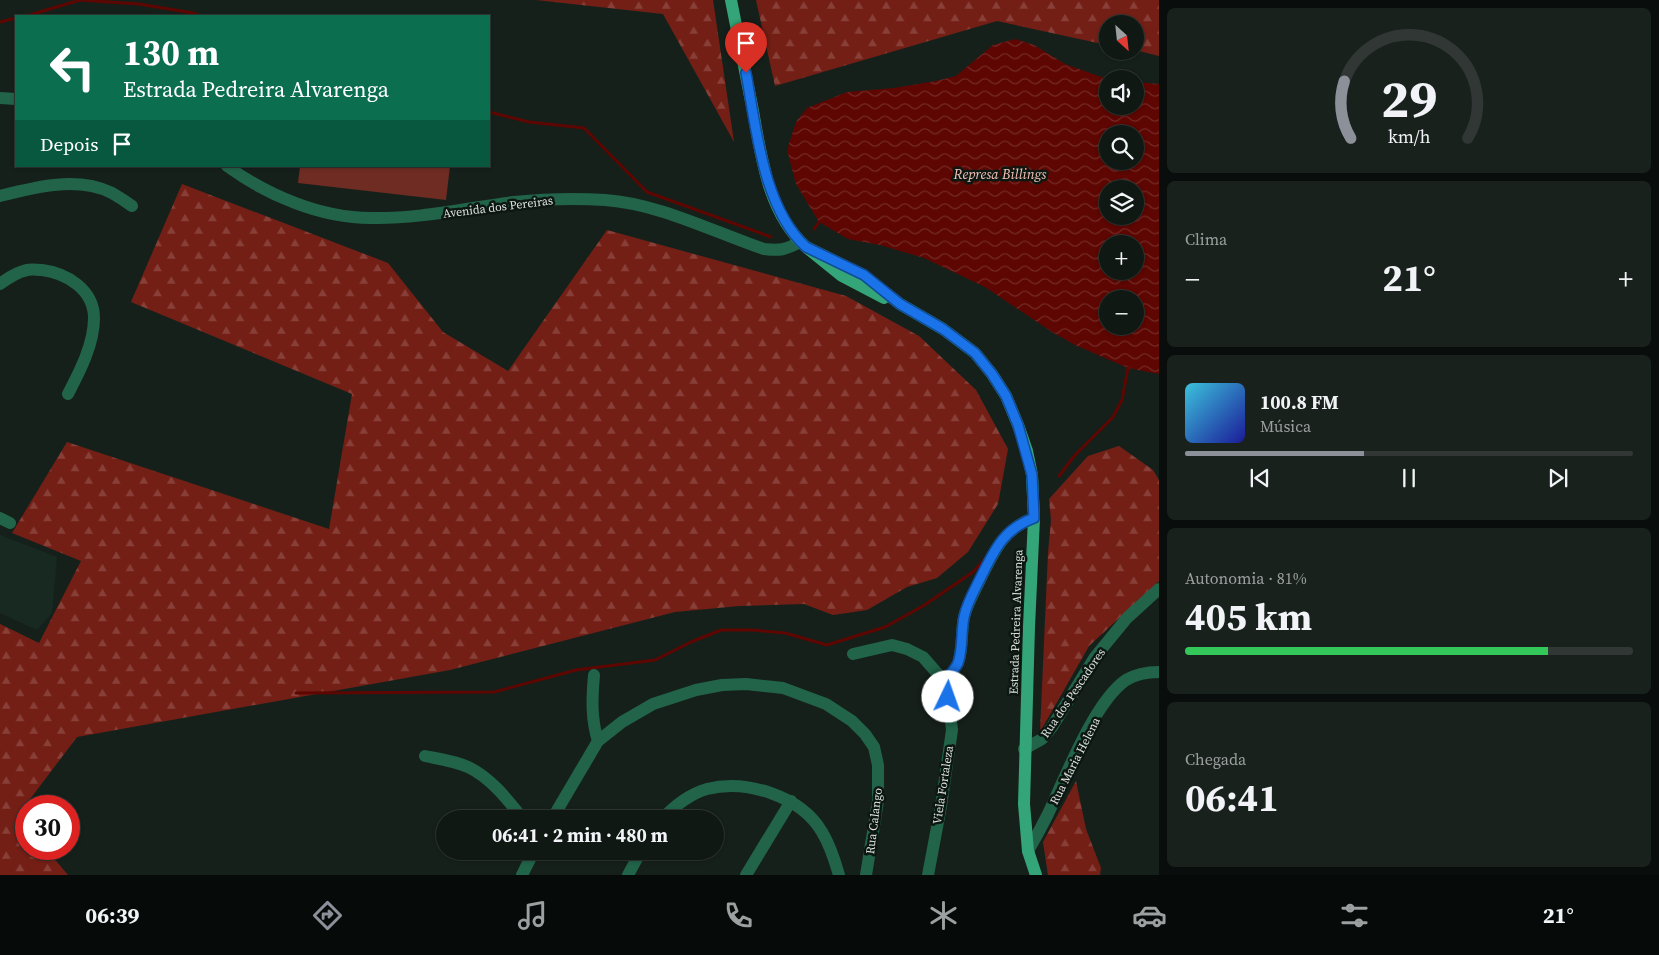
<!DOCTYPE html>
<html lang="pt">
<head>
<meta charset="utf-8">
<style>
	:root { --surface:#101814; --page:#19211d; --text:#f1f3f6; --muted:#9ca0a0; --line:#303734; --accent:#8c9099 }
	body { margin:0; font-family:"Source Serif 4",serif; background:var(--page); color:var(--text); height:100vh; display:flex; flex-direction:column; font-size:19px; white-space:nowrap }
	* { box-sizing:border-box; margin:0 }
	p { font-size:16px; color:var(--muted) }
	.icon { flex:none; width:28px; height:28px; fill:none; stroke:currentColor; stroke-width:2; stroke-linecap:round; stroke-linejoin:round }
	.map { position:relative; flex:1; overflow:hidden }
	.drawer { display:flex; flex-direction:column; gap:8px; padding:8px; background:#090d0b; width:500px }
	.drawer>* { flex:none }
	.banner { position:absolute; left:15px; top:15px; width:475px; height:152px; border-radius:0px; box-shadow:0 1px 4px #0004,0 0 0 1px var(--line); background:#0b6e4f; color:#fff; overflow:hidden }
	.needle { width:32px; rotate:153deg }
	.controls { position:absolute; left:1099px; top:15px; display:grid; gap:10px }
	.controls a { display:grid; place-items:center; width:45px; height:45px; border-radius:50%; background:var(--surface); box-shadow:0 1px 4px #0004,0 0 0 1px var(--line); font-size:25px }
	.speed { position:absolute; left:15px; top:795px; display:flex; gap:10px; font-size:25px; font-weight:700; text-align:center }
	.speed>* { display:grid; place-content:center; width:65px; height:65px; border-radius:50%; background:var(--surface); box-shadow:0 1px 4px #0004,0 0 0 1px var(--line); line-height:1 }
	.speed .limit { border:8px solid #d22; background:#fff; color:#111 }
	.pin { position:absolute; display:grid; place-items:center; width:42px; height:42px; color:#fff; margin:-51px -21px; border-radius:50% 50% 50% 0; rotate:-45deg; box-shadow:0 0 5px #0007 }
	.pin .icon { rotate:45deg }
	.me { position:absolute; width:55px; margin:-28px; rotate:3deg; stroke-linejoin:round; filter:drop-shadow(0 0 4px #0008) }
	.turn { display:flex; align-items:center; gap:18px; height:105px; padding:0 25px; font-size:22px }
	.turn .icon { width:65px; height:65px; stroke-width:2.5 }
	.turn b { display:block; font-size:35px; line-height:42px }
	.then { display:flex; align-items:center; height:48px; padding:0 25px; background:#0003; gap:10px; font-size:19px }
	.big { font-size:38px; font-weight:700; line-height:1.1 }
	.drawer .tile { flex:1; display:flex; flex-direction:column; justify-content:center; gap:8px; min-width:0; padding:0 18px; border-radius:8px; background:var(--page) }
	.drawer .dial { align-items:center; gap:0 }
	.dial svg { height:130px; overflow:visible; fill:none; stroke:var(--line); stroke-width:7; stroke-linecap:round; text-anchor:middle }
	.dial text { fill:var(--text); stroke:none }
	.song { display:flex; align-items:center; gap:15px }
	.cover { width:60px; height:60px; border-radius:8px; background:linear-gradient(135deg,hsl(190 70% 55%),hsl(240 70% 35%)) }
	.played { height:5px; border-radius:2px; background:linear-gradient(90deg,var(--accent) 40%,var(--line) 40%) }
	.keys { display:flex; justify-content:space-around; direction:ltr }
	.heat { display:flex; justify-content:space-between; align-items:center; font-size:28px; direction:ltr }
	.charge { height:8px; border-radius:4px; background:linear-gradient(90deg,#34c759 81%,var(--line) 0) }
	.trip { position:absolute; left:436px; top:810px; width:288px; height:50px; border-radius:25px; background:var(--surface); box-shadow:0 1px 4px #0004,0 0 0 1px var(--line); font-weight:700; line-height:50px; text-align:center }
	.tabs { display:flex; height:80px; justify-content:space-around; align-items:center; background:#060a08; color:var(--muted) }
	.tabs .icon { width:35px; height:35px }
	.tabs .current { color:var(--accent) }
	.tabs b { font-size:22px; color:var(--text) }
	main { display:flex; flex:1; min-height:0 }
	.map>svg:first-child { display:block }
</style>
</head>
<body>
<main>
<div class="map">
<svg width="1159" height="875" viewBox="0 0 1159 875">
	<defs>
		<pattern id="forest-firs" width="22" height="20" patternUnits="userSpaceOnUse" patternTransform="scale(1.25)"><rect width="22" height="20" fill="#741f15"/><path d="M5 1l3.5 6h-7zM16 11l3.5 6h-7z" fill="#873f37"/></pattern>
		<pattern id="water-waves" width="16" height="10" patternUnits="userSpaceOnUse" patternTransform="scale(1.25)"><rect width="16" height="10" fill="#5e0601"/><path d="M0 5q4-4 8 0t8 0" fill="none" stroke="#742a26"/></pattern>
	</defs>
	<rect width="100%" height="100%" fill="#16201b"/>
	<polygon fill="#182921" points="0,535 57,557 52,613 37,630 0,613"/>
	<g fill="url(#forest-firs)">
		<polygon points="536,0 713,0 734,142 663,14"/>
		<polygon points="756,0 1159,0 1159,56 1135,50 1135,24 1108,24 1107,45 997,21 775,86"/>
		<polygon points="182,184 388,263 443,332 508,371 607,230 846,296 919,336 976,390 1008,449 998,504 968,552 937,578 907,587 867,610 833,615 804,604 739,606 675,612 450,670 77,737 18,815 26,826 26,849 46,849 68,875 0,875 0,624 39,643 81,561 12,533 67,442 329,529 352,394 131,302"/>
		<polygon points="1119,446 1153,470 1159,480 1159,581 1089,646 1040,732 1048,553 1051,520 1049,499 1088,456"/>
		<polygon points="1076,781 1086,829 1101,868 1100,875 1048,875 1043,842"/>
	</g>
	<polygon fill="#6e2c23" points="300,166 450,166 446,200 298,183"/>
	<path fill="url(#water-waves)" fill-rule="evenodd" d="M1015,39L1034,45L1065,64L1107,79L1108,106H1135V82L1159,84V374L1128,368L1075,345L1052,332L985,287L924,258L880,245L848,239L819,222L796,184L787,150L796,122L807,108L847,92L894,88L936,81L956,76L993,45ZM1108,134H1135V161H1108ZM1108,189H1135V216H1108ZM1108,244H1135V271H1108ZM1108,299H1135V326H1108Z"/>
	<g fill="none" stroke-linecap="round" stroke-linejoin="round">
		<g stroke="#5e0601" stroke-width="3">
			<polyline points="26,16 80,0 139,4 193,13 200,16"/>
			<polyline points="0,22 16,18"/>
			<polyline points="489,112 529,122 584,128 647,192 771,237"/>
			<polyline points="814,229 819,222"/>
			<polyline points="1059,476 1075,455 1113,417 1122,400 1128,368"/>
			<polyline points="296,693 494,692 576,670 655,660 691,642 721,630 752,630 785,633 827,645 885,627 923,606 973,572 984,560"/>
		</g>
		<g stroke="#216449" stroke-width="12">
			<polyline points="0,98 16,99"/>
			<path d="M227,166C267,195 320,218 371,218C419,219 466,208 514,202C544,199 575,198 605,200C660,204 711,231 764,249C780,251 785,250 800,242"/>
			<path d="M0,196C35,187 77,176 112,193C119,197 125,201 132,206"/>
			<path d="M0,284C8,278 17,272 27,270C32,269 37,270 42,270C67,273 94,290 94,318C94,344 80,371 68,394"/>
			<polyline points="0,518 10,523"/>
			<polyline points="853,654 892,645 907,649 923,657 944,681 948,697 952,730 941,806 928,875"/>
			<path d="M594,675C592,698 591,719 598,741"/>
			<path d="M944,681C949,675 955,670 958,663C963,650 961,631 964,617C967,605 973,594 979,582C993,554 1002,529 1034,518"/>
			<polyline points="1024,749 1042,739 1052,727 1095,657 1127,618 1159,589"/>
			<path d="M425,756C439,759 455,761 468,767C490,777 508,800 523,819"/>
			<polyline points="552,819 598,741 622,722 653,704 696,690 722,685 746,684 783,688 826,704 852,721 865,734 874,747 878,765 878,801 866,875"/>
			<path d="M662,819C675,806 689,794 707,789C746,779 801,796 822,832C830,845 835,861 839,875"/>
			<path d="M1028,851C1035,839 1042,826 1048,814C1065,778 1094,702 1126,680C1136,674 1147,672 1159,672"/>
			<polyline points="522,875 534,851"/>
			<polyline points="628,875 641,851"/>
			<polyline points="746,875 791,801"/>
		</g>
		<g stroke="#34a578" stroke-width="12">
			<path d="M731,0C738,35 745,70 752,106C761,154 767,212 806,247L842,276L884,298"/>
			<polyline points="806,247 863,275 900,304 943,329 975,353 992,374 1006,396 1018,425 1027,451 1032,475 1034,518 1029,627 1024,804 1028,851 1036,875"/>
		</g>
	</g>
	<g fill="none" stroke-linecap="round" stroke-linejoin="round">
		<defs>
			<path id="route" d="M746,73C756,127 763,208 806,247L864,275L900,304L943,329L975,353L992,374L1006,396L1018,425L1032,475L1034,518C1003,529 994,551 980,579C974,591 967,603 964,617C961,631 963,650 958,663C955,670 949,675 944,681L948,697"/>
		</defs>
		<use href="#route" stroke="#114b97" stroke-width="12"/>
		<use href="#route" stroke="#1a73e8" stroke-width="9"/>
	</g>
	<g text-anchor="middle" stroke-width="5" stroke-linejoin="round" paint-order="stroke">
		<g font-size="12" fill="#dbe1de" stroke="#0d1712">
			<text transform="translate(498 207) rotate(-7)" y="4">Avenida dos Pereiras</text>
			<text transform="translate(1016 622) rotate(-88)" y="4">Estrada Pedreira Alvarenga</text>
			<text transform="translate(1073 693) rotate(-56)" y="4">Rua dos Pescadores</text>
			<text transform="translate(1075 761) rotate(-63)" y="4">Rua Maria Helena</text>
			<text transform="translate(943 785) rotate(-81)" y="4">Viela Fortaleza</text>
			<text transform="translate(874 821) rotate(-83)" y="4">Rua Calango</text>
		</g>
		<g font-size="14" font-style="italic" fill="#f5c3b9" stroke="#0d1712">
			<text x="1000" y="179">Represa Billings</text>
		</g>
	</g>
</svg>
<div class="controls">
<a><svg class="needle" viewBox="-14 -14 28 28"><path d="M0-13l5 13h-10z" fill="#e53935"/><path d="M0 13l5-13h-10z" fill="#9ca0a0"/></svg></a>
<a><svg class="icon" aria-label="sound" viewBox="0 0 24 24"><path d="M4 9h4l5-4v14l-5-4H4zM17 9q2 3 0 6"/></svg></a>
<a><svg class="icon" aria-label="search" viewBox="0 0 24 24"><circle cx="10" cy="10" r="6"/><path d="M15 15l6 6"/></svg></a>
<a><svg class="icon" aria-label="layers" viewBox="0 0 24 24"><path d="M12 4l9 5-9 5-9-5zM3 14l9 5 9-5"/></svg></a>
<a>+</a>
<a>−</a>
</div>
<div class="speed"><div class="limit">30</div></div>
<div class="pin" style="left:746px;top:73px;background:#d93025"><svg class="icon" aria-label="arrive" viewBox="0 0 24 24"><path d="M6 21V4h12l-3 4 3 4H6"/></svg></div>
<svg class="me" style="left:948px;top:697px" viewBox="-20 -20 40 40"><circle r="19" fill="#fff"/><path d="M0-13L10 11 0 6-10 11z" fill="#1a73e8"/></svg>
<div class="trip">06:41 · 2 min · 480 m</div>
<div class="banner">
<div class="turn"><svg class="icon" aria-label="left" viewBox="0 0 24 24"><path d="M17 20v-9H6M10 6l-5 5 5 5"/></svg><div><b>130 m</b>Estrada Pedreira Alvarenga</div></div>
<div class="then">Depois<svg class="icon" aria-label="arrive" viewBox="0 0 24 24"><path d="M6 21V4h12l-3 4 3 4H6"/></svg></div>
</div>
</div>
<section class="drawer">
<div class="tile dial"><svg viewBox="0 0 100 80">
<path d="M14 69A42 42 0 1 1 86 69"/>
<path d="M14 69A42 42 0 0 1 10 34" stroke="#8c9099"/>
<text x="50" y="56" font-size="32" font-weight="700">29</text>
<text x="50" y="72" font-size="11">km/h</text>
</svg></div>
<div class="tile"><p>Clima</p>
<div class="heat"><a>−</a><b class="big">21°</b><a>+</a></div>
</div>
<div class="tile">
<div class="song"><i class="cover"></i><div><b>100.8 FM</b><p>Música</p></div></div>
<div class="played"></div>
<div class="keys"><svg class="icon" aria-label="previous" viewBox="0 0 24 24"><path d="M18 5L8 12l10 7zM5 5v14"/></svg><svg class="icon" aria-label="pause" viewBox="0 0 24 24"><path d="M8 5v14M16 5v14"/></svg><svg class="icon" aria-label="next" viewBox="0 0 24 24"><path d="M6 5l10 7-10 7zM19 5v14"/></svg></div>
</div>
<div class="tile"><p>Autonomia · 81%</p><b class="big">405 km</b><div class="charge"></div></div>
<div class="tile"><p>Chegada</p><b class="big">06:41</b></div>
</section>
</main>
<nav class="tabs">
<b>06:39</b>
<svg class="icon current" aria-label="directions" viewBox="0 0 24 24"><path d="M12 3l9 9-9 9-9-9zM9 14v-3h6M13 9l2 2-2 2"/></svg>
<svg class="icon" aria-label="music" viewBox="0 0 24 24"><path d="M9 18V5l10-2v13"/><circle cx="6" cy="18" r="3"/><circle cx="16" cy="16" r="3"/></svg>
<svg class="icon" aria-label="phone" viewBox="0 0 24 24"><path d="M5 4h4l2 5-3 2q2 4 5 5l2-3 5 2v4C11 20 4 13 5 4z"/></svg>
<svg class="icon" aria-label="climate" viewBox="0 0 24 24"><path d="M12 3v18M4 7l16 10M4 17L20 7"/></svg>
<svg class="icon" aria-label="car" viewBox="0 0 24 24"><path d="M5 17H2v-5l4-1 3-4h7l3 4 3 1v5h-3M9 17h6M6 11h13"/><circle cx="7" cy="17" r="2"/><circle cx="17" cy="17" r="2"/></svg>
<svg class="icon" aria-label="filters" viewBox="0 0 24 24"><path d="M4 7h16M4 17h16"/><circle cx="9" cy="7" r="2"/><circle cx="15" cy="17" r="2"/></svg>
<b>21°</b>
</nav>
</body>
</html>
